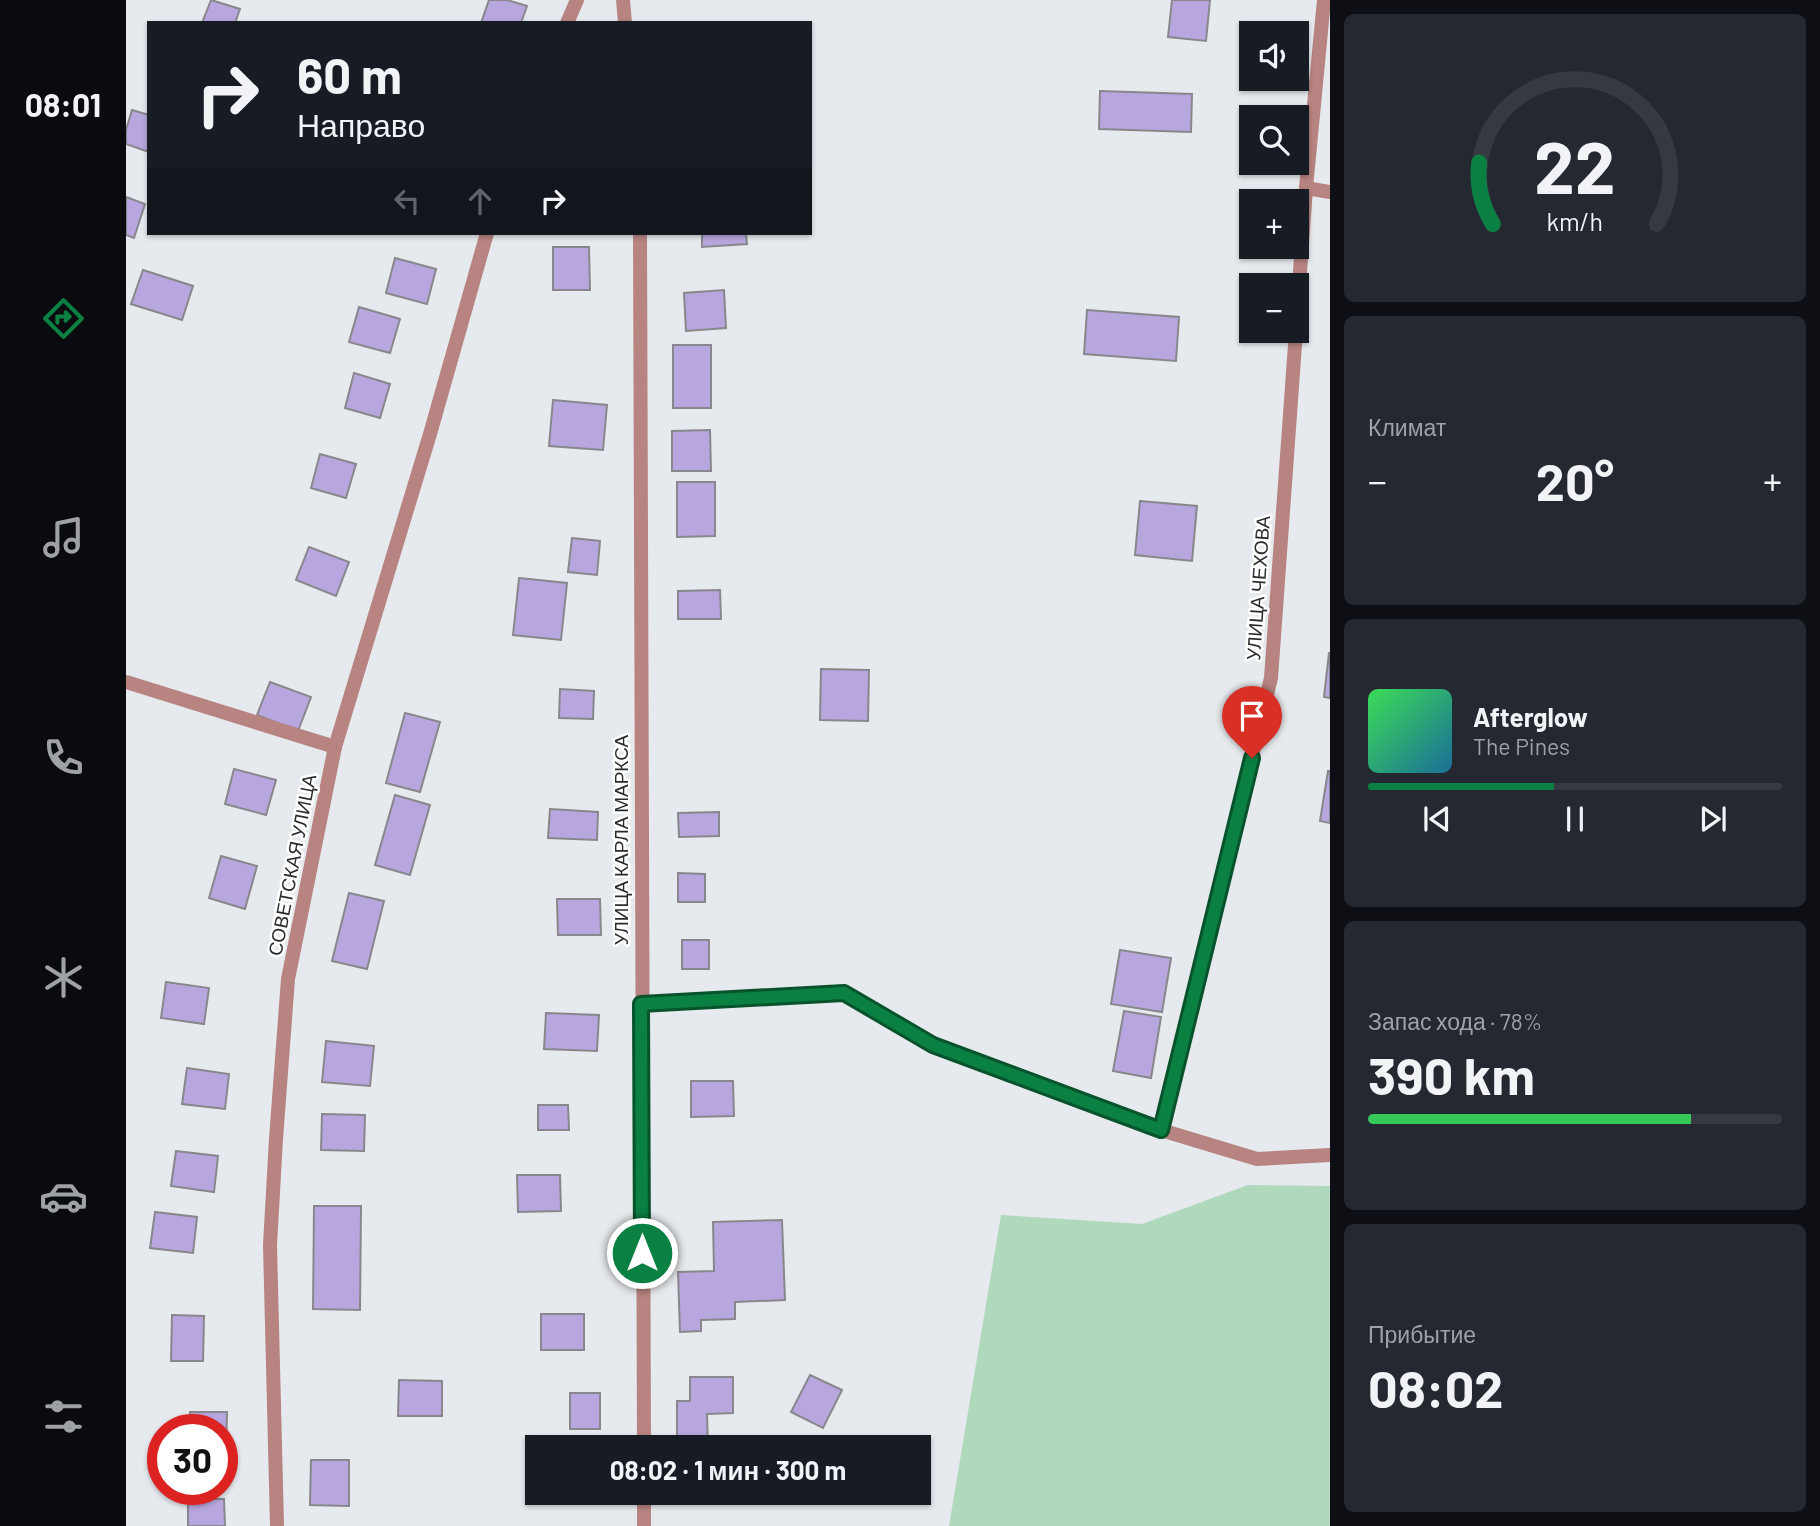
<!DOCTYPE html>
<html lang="ru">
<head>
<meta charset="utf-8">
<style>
	:root { --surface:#171b24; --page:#242831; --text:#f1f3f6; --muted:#9ea1a6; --line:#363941; --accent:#0b8043 }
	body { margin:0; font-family:Barlow,sans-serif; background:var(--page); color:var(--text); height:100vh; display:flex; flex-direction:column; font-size:26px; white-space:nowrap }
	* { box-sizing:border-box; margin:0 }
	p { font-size:23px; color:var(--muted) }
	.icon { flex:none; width:38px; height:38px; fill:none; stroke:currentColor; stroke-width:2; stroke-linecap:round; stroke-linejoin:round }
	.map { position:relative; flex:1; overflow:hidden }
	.drawer { display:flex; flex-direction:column; gap:14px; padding:14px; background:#0d0f14; width:490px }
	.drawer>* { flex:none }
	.hud { position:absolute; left:21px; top:21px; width:665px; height:214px; border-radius:0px; box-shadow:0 2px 5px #0004; background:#171b24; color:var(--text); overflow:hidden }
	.tools { position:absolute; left:1113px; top:21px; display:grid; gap:14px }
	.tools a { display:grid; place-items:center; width:70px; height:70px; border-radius:0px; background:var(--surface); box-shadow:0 2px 5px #0004; font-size:35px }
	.speed { position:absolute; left:21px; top:1414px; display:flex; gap:14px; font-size:35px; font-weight:700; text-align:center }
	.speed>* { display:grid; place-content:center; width:91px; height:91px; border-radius:50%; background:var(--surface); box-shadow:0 2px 5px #0004; line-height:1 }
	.speed .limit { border:10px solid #d22; background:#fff; color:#111 }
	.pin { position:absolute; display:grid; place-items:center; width:60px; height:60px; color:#fff; margin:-72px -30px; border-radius:50% 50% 50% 0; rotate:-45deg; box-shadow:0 0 7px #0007 }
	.pin .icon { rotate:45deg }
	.me { position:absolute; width:77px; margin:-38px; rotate:0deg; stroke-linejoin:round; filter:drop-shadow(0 0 5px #0008) }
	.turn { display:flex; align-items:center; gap:24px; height:147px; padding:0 35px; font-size:32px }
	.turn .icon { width:91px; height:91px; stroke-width:2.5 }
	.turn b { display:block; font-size:49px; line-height:60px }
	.lanes { display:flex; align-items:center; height:66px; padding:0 35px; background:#0003; justify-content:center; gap:35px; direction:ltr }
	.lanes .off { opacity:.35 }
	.big { font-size:52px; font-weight:700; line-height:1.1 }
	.drawer .card { flex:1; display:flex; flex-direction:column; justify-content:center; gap:10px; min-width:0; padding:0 24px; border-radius:10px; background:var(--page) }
	.drawer .dial { align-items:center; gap:0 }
	.dial svg { height:182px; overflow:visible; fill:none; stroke:var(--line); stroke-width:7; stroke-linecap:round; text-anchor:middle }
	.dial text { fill:var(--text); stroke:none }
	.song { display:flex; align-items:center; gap:21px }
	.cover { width:84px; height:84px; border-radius:10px; background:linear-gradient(135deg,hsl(130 70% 55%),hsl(200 70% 35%)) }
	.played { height:7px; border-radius:4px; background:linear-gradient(90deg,var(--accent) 45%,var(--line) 45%) }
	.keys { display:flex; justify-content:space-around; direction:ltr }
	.heat { display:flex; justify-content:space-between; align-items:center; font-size:38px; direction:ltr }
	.charge { height:10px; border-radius:5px; background:linear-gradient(90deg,#34c759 78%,var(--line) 0) }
	.trip { position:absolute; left:399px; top:1435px; width:406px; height:70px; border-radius:0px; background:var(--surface); box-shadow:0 2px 5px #0004; font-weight:700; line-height:70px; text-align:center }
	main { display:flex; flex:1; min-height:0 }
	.dock { display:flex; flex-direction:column; width:126px; justify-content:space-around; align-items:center; background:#090b0e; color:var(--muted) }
	.dock .icon { width:49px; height:49px }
	.dock .on { color:var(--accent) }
	.dock b { font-size:32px; color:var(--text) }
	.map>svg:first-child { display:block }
</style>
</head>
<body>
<main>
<nav class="dock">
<b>08:01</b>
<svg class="icon on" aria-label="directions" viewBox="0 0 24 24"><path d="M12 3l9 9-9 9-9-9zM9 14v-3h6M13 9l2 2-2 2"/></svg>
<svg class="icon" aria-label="music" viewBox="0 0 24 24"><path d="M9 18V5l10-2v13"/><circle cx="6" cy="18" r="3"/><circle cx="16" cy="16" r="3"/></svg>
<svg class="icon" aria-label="phone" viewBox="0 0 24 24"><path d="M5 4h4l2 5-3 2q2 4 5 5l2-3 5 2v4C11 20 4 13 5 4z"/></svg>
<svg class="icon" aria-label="climate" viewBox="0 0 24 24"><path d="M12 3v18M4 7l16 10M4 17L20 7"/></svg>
<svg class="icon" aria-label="car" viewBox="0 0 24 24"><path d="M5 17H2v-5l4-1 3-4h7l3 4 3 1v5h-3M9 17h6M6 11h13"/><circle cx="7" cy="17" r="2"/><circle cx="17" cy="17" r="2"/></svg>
<svg class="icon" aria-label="filters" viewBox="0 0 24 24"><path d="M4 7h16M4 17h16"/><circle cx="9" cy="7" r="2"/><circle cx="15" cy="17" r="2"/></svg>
</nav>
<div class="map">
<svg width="1204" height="1526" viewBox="0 0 1204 1526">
	<rect width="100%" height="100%" fill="#e6e9ed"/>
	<polygon fill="#afd8bc" points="1122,1185 1204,1186 1204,1526 823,1526 875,1215 1016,1224"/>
	<g fill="#b8a7df" stroke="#88878b" stroke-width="2">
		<polygon points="85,0 114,9 109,23 76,23"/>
		<polygon points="363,0 381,0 401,6 395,23 355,23"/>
		<polygon points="1046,0 1084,0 1080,41 1042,37"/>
		<polygon points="974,91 1066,94 1065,132 973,129"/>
		<polygon points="6,110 23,115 23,152 0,144 0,130"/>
		<polygon points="0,197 19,204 8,238 0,235"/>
		<polygon points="576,233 620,233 621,244 576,247"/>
		<polygon points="427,247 463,247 464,290 427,290"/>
		<polygon points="269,258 310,269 301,304 260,293"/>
		<polygon points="17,270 67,286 56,320 5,304"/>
		<polygon points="598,290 600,328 560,331 558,293"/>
		<polygon points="233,307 274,319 264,353 223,342"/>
		<polygon points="961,310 1053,317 1050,361 958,354"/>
		<rect x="547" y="345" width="38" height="63"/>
		<polygon points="228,373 264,384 254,418 219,408"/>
		<polygon points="427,400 481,405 477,450 423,446"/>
		<polygon points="584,430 585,471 546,471 546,431"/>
		<polygon points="194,454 230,464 220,498 185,488"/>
		<polygon points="551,482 589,482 589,536 551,537"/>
		<polygon points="1014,501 1071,506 1066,561 1009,555"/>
		<polygon points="446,538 474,541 471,575 442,572"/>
		<polygon points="183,547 223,562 210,596 170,580"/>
		<polygon points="393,578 441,583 435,640 387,635"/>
		<polygon points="594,590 595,619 552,619 552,591"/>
		<polygon points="1203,653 1204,653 1204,698 1198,697"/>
		<polygon points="695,669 743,670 742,721 694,720"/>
		<polygon points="144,682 185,697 172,731 131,715"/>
		<polygon points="434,689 468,691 467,719 433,718"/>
		<polygon points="279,713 314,722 294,792 260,783"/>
		<polygon points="108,769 150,780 140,815 99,804"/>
		<polygon points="1202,771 1204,771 1204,823 1194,821"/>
		<polygon points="269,795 304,805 284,875 249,865"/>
		<polygon points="424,809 472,812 471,840 422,838"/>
		<polygon points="593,812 593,836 553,837 552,813"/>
		<polygon points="95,856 131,866 119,909 83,898"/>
		<polygon points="552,873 579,874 579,902 552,902"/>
		<polygon points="223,893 258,901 241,969 206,961"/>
		<polygon points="431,899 474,899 475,935 432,935"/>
		<rect x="556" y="940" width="27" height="29"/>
		<polygon points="994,950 1045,958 1036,1012 985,1004"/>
		<polygon points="40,982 83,988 78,1024 35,1018"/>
		<polygon points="998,1011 1035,1017 1025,1078 987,1071"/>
		<polygon points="420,1013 473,1015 471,1051 418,1049"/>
		<polygon points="200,1041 248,1046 244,1086 196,1082"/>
		<polygon points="61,1068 103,1074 99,1109 56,1104"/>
		<polygon points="565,1081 607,1081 608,1116 565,1117"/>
		<polygon points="412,1105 442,1105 443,1130 412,1130"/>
		<polygon points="196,1114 239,1115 238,1151 195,1150"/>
		<polygon points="50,1151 92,1156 88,1192 45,1186"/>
		<polygon points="391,1175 434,1175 435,1211 392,1212"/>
		<polygon points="188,1206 235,1206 234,1310 187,1309"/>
		<polygon points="29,1212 71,1217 67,1253 24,1248"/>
		<polygon points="656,1220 659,1300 609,1302 609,1319 575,1320 575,1331 554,1332 552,1272 588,1271 587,1222"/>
		<rect x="415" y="1314" width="43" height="36"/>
		<polygon points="46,1315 78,1316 77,1361 45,1361"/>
		<polygon points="684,1375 716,1390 697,1428 665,1412"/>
		<polygon points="564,1377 607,1377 607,1413 581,1414 582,1447 551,1447 551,1401 564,1401"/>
		<polygon points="273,1380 316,1381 316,1416 272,1416"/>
		<rect x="444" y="1393" width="30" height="36"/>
		<polygon points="64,1412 101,1412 100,1455 96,1455 96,1430 64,1430"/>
		<polygon points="185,1460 223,1460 223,1506 184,1505"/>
		<polygon points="62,1499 98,1499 99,1526 62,1526"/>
	</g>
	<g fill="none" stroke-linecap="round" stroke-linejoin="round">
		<polyline stroke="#b78481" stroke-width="14" points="0,682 209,747"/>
		<g stroke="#b78481" stroke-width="14">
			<polyline points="497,0 499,23"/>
			<polyline points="441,23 451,0"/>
			<polyline points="1180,188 1204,192"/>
			<polyline points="514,233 518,1447"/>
			<polyline points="1171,314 1180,188 1198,0"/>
			<polyline points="515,1004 718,993 807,1045 1035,1130 1131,1159 1204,1155"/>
			<polyline points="1035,1130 1145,678 1170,331"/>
			<polyline points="518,1493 518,1526"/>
			<polyline points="151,1526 144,1245 150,1139 162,979 209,747 304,434 361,233"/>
		</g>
	</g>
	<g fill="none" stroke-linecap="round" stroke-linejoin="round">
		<defs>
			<polyline id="route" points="516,1253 515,1004 718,993 807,1045 1035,1130 1126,758"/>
		</defs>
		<use href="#route" stroke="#07532c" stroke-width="18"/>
		<use href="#route" stroke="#0b8043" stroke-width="12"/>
	</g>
	<g text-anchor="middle" stroke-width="5" stroke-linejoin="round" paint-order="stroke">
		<g font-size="19" fill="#2a2b2d" stroke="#fff">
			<text transform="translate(1132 588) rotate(-86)" y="7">УЛИЦА ЧЕХОВА</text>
			<text transform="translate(495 840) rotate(-90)" y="7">УЛИЦА КАРЛА МАРКСА</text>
			<text transform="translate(166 865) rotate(-79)" y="7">СОВЕТСКАЯ УЛИЦА</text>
		</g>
	</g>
</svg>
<div class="tools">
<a><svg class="icon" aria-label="sound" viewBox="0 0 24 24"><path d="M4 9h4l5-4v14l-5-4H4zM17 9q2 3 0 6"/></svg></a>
<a><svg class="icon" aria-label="search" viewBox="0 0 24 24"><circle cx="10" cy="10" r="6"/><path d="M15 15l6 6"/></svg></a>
<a>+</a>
<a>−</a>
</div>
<div class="speed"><div class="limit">30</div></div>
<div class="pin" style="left:1126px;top:758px;background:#d93025"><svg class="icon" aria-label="arrive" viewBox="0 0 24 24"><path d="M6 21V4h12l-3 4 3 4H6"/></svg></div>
<svg class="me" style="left:516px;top:1253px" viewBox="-20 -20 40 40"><circle r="17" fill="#0b8043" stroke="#fff" stroke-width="3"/><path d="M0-11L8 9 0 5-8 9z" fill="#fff"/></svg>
<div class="trip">08:02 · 1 мин · 300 m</div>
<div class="hud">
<div class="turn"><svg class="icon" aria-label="right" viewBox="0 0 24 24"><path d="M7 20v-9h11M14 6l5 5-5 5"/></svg><div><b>60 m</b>Направо</div></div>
<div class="lanes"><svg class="icon off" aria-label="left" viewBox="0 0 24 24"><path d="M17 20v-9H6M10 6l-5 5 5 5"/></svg><svg class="icon off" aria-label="ahead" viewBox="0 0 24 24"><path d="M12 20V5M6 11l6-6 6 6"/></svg><svg class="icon" aria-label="right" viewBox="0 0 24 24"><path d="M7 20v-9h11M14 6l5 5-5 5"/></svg></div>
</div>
</div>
<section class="drawer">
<div class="card dial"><svg viewBox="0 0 100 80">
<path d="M14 69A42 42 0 1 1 86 69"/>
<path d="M14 69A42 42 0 0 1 8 42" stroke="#0b8043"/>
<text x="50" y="56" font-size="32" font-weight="700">22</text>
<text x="50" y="72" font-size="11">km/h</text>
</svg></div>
<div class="card"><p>Климат</p>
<div class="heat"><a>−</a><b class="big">20°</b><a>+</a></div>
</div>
<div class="card">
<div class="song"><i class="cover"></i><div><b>Afterglow</b><p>The Pines</p></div></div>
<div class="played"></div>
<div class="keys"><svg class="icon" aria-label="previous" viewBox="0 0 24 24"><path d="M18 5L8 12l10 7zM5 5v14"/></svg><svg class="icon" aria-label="pause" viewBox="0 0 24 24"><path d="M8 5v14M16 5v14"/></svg><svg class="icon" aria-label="next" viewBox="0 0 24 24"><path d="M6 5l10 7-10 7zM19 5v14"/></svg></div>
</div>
<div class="card"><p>Запас хода · 78%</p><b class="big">390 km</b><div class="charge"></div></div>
<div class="card"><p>Прибытие</p><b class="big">08:02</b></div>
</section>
</main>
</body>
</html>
